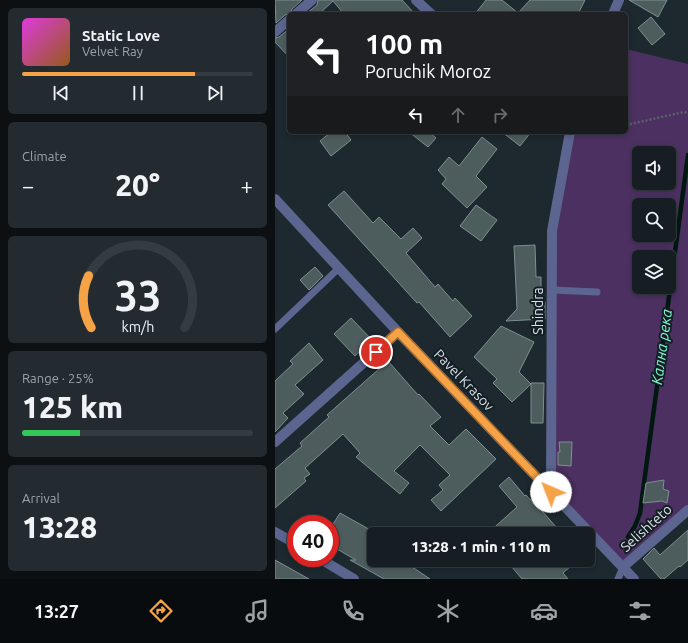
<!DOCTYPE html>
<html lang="en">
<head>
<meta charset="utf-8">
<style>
	:root { --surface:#161e23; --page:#232b30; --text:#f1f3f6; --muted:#9ea2a6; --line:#353c41; --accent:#f6a247 }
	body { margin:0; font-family:Ubuntu,sans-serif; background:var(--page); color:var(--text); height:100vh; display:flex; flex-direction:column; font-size:15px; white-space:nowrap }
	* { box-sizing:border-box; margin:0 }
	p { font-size:13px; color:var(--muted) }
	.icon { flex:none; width:22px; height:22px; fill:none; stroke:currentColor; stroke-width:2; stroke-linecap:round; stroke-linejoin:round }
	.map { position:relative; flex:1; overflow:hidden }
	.panel { display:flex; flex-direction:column; gap:8px; padding:8px; background:#0c1013; width:275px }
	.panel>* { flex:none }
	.banner { position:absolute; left:12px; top:12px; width:341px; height:122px; border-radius:6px; box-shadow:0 2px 6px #0003,0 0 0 1px var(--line); background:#202124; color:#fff; overflow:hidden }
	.controls { position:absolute; left:357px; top:146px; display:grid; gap:8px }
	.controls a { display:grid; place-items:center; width:44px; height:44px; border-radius:6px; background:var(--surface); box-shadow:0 2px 6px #0003,0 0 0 1px var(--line); font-size:20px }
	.speed { position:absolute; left:12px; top:515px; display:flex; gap:8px; font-size:20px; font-weight:700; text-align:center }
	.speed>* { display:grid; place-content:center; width:52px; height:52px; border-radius:50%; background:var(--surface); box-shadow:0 2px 6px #0003,0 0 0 1px var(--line); line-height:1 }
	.speed .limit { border:6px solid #d22; background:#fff; color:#111 }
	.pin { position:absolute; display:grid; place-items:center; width:34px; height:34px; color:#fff; margin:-17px; border:2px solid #fff; border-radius:50%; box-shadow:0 1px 4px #0007 }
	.me { position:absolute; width:44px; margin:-22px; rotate:316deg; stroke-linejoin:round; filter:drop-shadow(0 0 3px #0008) }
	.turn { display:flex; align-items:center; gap:14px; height:84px; padding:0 12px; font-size:18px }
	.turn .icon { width:52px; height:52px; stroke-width:2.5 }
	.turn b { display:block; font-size:28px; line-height:34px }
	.lanes { display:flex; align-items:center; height:38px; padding:0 12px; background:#0003; justify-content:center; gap:20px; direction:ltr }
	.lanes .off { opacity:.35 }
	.big { font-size:30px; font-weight:800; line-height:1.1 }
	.panel .card { flex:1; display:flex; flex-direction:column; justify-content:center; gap:6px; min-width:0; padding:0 14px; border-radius:6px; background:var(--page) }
	.panel .dial { align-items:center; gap:0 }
	.dial svg { height:104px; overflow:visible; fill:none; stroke:var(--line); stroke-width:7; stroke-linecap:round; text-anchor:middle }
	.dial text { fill:var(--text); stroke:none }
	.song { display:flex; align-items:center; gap:12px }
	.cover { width:48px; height:48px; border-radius:6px; background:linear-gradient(135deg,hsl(300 70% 55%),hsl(30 70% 35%)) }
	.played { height:4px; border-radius:2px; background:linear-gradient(90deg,var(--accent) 75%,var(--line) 75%) }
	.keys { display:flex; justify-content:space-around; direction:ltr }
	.heat { display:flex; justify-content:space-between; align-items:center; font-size:22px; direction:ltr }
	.charge { height:6px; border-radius:3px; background:linear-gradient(90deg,#34c759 25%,var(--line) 0) }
	.trip { position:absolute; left:92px; top:527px; width:228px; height:40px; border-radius:6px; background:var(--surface); box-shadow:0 2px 6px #0003,0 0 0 1px var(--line); font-weight:800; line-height:40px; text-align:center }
	.tabs { display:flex; height:64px; justify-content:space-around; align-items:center; background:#090c0e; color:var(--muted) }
	.tabs .icon { width:28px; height:28px }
	.tabs .active { color:var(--accent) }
	.tabs b { font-size:18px; color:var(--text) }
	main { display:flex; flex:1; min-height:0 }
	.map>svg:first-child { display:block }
</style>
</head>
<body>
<main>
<section class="panel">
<div class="card">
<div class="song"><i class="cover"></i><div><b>Static Love</b><p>Velvet Ray</p></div></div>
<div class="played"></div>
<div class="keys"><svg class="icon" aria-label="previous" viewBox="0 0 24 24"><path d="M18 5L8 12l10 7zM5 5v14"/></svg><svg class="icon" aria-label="pause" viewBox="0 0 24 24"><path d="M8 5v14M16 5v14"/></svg><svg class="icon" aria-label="next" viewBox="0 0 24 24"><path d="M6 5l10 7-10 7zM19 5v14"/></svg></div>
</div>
<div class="card"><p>Climate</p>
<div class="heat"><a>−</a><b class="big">20°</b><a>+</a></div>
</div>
<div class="card dial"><svg viewBox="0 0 100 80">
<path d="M14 69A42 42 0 1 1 86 69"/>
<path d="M14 69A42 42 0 0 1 12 29" stroke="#f6a247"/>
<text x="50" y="56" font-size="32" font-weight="700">33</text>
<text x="50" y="72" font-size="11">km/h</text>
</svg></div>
<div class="card"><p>Range · 25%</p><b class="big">125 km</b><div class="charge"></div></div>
<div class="card"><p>Arrival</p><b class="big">13:28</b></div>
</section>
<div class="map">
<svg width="413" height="579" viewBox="0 0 413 579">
	<rect width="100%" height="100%" fill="#1d282f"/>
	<path fill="#4c3061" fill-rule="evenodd" d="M351,49L413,64V510L348,567L276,492L277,231L295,132H351ZM364,153H394V183H364ZM364,205H394V235H364ZM364,257H394V287H364Z"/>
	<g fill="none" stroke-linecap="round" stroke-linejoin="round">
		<polyline stroke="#001810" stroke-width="4.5" points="353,537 360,526 365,513 413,155"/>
	</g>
	<g fill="#4d5d5e" stroke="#7e8f91">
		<polygon points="0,0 27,0 17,9 15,14 10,15 1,23"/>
		<polygon points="43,0 127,0 140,14 69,14 58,1 44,14 31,14 42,5"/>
		<polygon points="211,0 227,0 243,13 255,0 310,0 303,14 200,14"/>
		<polygon points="354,0 392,0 383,17"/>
		<polygon points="376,17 390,34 377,45 363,28"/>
		<polygon points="14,29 14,57 0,42 0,38 4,37"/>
		<polygon points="56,132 70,132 76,140 56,156 45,141"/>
		<polygon points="134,132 154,132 161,138 153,147"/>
		<polygon points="227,132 256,132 245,146"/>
		<polygon points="207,137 222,149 201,176 212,187 192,208 167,184 171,179 163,170 174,157 184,166"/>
		<polygon points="69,191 98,223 104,217 126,239 138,228 147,238 131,253 160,287 163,284 178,301 180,298 197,316 175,337 144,302 142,303 53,205"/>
		<polygon points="201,205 222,220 206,241 185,226"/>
		<polygon points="260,245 261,277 266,277 266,303 270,302 270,319 231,321 242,309 239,246"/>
		<polygon points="40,267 48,276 34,290 25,280"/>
		<polygon points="76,318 97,340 80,356 59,334"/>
		<polygon points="226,326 259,342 244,372 256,384 237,402 218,383 222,379 199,357"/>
		<polygon points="34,343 48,360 20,385 29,394 8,413 13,418 0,432 0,381 18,364 15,361"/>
		<polygon points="113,361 143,395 144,394 166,417 155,426 174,445 191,429 221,459 166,511 156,500 168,490 164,485 175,475 145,445 119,471 134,483 125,494 81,457 85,453 68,434 30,468 35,474 29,478 31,481 0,508 0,469 27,446 25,443 54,417 52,415"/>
		<polygon points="256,383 269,383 268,423 256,423"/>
		<polygon points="284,442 297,442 296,466 283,465 283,452 285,452"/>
		<polygon points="234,477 250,496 251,495 260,505 261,504 282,528 275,534 212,534 242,507 224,486"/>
		<polygon points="389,480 388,489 394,491 392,503 387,501 368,503 371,483"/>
		<polygon points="65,513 99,532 99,560 127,560 155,579 109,579 75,560 81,560 55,545 55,529"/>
		<polygon points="413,530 413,560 405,567 404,566 389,579 386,579 368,559 379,548 385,555"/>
		<polygon points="0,560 34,579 0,579"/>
		<polygon points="231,560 290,560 296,566 288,573 293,579 247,579"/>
	</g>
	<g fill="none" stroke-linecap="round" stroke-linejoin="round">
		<g stroke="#596269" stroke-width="2.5" stroke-dasharray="2 2" stroke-linecap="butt">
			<polyline points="351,125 409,112 413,113"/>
			<polyline points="307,134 317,132"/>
		</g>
		<g stroke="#5b658f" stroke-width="7">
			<polyline points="277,290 322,292"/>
			<polyline points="0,329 64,268"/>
			<polyline points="343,579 348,567"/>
		</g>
		<g stroke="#5b658f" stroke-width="10">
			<polyline points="141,0 156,14"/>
			<polyline points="21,14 37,0"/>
			<polyline points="338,14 344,0"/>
			<polyline points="0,32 14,20"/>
			<polyline points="0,442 123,332"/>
			<polyline points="276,492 277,231 295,132"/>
			<polyline points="0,532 21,544"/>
			<polyline points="44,558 79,579"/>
			<polyline points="348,567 413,510"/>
		</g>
		<polyline stroke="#5b658f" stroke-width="10" points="0,199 123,332 359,579"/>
	</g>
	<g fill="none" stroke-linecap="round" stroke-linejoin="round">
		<defs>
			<polyline id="route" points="101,352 123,332 276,492"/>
		</defs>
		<use href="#route" stroke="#a0692e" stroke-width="10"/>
		<use href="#route" stroke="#f6a247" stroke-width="7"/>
	</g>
	<g text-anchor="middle" stroke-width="4" stroke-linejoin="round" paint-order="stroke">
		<g font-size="14" fill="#d9e0e5" stroke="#141e25">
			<text transform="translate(263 311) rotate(-90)" y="5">Shindra</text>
			<text transform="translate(189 380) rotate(46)" y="5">Pavel Krasov</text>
			<text transform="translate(371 528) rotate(-42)" y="5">Selishteto</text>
		</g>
		<g font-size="15" font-style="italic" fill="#81f5ce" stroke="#141e25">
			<text transform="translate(387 347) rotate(-82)" y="5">Кална река</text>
		</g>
	</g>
</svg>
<div class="controls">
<a><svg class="icon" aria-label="sound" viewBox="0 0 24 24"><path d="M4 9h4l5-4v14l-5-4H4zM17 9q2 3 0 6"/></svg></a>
<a><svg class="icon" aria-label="search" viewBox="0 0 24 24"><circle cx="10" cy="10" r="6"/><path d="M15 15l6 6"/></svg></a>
<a><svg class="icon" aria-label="layers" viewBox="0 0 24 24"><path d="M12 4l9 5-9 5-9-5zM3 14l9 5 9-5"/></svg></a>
</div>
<div class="speed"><div class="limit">40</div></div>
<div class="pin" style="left:101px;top:352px;background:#d93025"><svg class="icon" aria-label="arrive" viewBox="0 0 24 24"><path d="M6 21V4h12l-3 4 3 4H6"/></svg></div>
<svg class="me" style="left:276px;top:492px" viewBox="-20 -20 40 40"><circle r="19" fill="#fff"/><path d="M0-13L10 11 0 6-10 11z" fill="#f6a247"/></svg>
<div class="trip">13:28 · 1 min · 110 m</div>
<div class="banner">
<div class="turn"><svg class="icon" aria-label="left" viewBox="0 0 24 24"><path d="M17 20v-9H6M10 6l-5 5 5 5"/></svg><div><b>100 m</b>Poruchik Moroz</div></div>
<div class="lanes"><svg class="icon" aria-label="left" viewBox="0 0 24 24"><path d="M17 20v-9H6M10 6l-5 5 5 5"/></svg><svg class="icon off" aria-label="ahead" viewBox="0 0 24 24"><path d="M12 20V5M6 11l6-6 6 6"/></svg><svg class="icon off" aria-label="right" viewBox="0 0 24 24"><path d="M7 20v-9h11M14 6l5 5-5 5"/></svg></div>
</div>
</div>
</main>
<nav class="tabs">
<b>13:27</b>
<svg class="icon active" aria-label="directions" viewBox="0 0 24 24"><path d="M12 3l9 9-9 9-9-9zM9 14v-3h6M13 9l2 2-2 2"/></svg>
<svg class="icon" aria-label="music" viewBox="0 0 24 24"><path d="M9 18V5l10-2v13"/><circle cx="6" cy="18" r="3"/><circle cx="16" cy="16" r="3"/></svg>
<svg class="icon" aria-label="phone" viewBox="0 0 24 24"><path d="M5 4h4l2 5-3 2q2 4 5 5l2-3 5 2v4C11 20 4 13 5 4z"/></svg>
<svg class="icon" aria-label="climate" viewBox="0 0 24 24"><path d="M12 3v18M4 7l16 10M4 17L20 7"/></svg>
<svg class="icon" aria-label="car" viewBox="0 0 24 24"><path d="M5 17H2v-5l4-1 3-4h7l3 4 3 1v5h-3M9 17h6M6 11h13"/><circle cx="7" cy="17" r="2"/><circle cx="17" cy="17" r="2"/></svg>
<svg class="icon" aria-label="filters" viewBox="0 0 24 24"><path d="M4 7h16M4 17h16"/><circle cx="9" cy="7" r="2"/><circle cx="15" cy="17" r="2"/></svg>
</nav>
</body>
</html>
